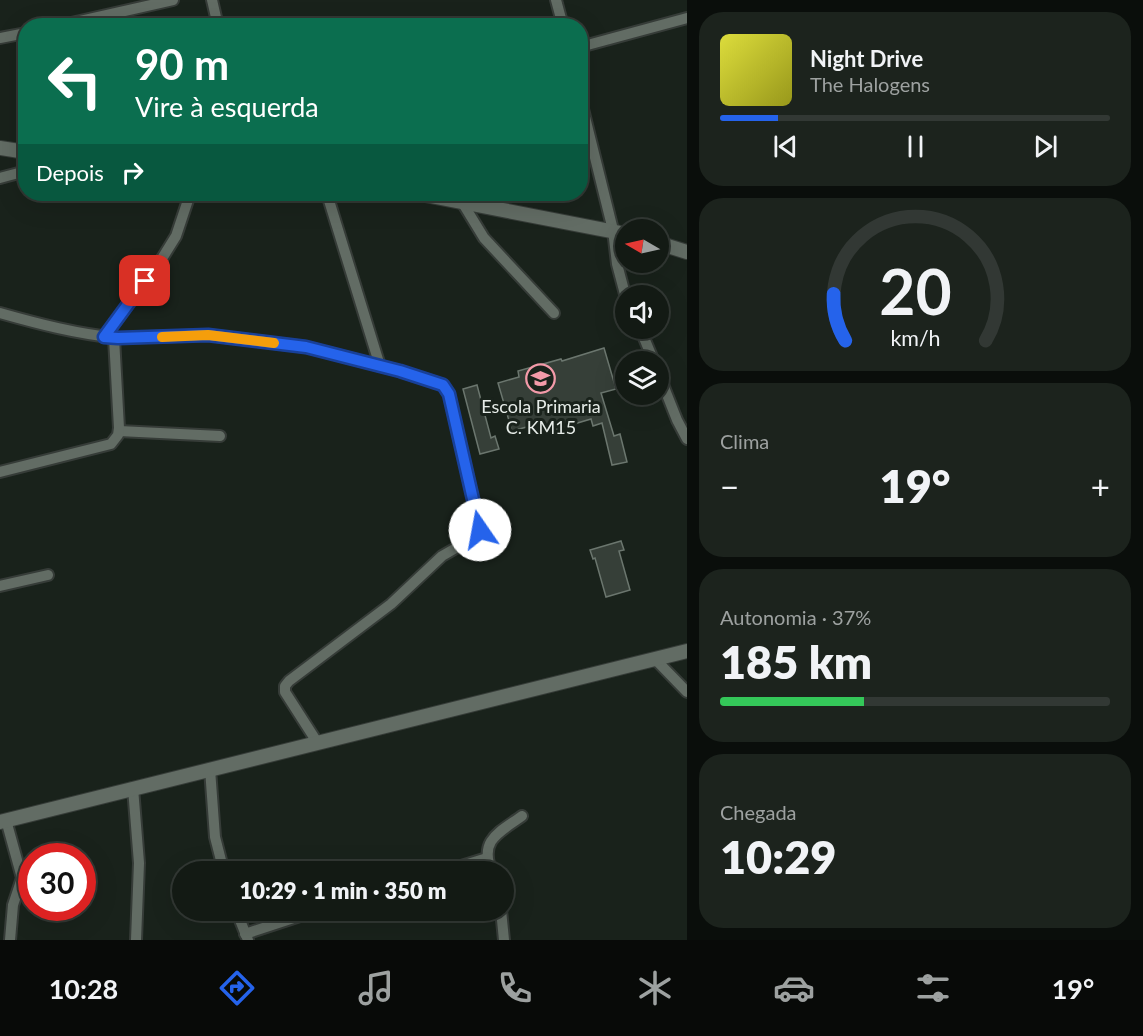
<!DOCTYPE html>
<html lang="pt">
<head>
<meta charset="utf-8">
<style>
	:root { --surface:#131a14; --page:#1c231d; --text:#f1f3f6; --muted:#9da1a0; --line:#323834; --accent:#2563eb }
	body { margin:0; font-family:Lato,sans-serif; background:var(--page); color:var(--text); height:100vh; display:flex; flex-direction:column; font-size:22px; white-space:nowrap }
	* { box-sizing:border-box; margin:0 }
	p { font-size:20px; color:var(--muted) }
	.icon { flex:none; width:33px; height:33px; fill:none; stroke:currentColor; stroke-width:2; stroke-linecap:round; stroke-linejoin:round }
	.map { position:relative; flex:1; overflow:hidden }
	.side { display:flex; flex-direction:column; gap:12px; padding:12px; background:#0a0e0b; width:456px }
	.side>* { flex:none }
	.banner { position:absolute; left:18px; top:18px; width:570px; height:183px; border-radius:24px; box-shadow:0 6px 24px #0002,0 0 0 2px var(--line); background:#0b6e4f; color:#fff; overflow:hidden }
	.needle { width:39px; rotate:279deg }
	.buttons { position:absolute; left:615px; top:219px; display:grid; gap:12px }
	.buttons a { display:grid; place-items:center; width:54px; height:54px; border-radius:50%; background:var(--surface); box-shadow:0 6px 24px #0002,0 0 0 2px var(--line); font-size:30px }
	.speed { position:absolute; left:18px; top:843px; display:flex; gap:12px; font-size:30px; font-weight:700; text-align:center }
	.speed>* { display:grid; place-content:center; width:78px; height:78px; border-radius:50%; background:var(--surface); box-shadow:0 6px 24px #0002,0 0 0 2px var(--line); line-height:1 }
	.speed .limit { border:9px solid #d22; background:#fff; color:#111 }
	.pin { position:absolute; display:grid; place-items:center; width:51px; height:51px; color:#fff; margin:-26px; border-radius:12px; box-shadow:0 3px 9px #0006 }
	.me { position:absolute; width:66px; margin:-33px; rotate:348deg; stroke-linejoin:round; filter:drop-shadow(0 0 4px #0008) }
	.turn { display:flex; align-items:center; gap:21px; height:126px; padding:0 18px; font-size:27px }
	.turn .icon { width:78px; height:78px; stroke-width:2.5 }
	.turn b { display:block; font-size:42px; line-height:51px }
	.then { display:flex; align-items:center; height:57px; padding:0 18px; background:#0003; gap:12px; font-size:22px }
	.big { font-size:45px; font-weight:800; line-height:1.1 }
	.side .card { flex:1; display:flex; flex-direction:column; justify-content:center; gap:9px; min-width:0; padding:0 21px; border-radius:24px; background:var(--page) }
	.side .dial { align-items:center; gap:0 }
	.dial svg { height:156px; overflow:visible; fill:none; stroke:var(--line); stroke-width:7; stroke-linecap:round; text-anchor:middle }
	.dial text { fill:var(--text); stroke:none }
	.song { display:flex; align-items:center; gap:18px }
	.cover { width:72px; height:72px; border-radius:9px; background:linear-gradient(135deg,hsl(60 70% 55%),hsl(60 70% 35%)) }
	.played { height:6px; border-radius:3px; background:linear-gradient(90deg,var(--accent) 15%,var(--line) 15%) }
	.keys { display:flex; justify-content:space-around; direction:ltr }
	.heat { display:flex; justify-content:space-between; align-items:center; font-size:33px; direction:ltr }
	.charge { height:9px; border-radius:4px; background:linear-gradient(90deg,#34c759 37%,var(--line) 0) }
	.trip { position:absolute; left:172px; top:861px; width:342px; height:60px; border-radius:30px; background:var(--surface); box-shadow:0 6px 24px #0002,0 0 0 2px var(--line); font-weight:800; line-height:60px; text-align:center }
	.tabs { display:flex; height:96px; justify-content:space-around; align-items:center; background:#080a08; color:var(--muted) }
	.tabs .icon { width:42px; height:42px }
	.tabs .selected { color:var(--accent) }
	.tabs b { font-size:27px; color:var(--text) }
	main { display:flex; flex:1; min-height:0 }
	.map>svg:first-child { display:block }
</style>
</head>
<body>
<main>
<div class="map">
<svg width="687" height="940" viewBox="0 0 687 940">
	<rect width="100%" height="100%" fill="#19221b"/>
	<g fill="#363f38" stroke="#6b766e" stroke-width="1.5">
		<polygon points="604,348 616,389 601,393 614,436 620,434 627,462 612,465 602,423 593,426 591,419 537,435 534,425 512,431 498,383 519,377 518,371 561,359 562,361"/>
		<polygon points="477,385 491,438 495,436 499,449 480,454 463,389"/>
		<polygon points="621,541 624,550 619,551 630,590 606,597 595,558 593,559 590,550"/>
	</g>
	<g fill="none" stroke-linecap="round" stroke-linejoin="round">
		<defs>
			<g id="street">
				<polyline points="212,0 218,26"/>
				<polyline points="556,0 563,26"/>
				<polyline points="58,26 173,0"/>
				<polyline points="0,38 26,33"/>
				<polyline points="580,47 687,18"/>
				<polyline points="580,97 613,230 617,264 626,298"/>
				<polyline points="0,178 26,171"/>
				<polyline points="327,194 380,366"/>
				<polyline points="462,202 484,238 554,313"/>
				<path d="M0,313C39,324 77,334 118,338L208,335L306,347L400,371L443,385L449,394L480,530L475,537L442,556L391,604L289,681L285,686V692L317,742"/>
				<polyline points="640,328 654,362"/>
				<polyline points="104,337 163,257 176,236 190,194"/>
				<polyline points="658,372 677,420 687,439"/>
				<polyline points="119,431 220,436"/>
				<polyline points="0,472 111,444 118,435 119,428 114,338"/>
				<polyline points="0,586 48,575"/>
				<polyline points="656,660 687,692"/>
				<polyline points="210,769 215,837 224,872"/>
				<polyline points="133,788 139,863 136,940"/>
				<polyline points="6,820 22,878 13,905 10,940"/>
				<polyline points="442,872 487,858"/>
				<path d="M492,872C478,840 500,832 522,816"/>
				<polyline points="236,910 248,940"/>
				<polyline points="501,910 504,940"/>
				<polyline points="245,934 318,910"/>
			</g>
			<g id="secondary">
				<polyline points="0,148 26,152"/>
				<polyline points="420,194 626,234"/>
				<polyline points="658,243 687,252"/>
				<polyline points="0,822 687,651"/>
			</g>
		</defs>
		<use href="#street" stroke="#363c38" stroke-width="14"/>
		<use href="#secondary" stroke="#363c38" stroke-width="16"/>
		<use href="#street" stroke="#626c64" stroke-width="10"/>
		<use href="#secondary" stroke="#626c64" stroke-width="14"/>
	</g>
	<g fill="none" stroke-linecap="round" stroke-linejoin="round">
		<defs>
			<polyline id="route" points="145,281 104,337 118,338 208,335 306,347 400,371 443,385 449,394 480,530"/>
		</defs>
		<use href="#route" stroke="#184099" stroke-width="15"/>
		<use href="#route" stroke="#2563eb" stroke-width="10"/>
		<polyline stroke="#f59e0b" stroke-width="10" points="162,337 208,335 274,343"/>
	</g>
	<defs>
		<symbol id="school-ring" viewBox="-11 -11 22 22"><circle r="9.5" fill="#19221b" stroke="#f39aa9" stroke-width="1.5"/><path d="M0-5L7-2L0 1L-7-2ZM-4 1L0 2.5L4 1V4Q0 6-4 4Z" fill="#f39aa9"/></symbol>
	</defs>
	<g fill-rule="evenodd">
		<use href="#school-ring" x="524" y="362" width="33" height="33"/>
	</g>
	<g text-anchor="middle" stroke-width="6" stroke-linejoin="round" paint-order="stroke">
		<g font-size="18" fill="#e6ece8" stroke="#19221b">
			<text x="541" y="413">Escola Primaria<tspan x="541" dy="21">C. KM15</tspan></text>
		</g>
	</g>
</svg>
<div class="buttons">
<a><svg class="needle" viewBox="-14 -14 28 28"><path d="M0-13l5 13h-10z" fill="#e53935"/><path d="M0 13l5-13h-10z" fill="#9da1a0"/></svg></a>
<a><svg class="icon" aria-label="sound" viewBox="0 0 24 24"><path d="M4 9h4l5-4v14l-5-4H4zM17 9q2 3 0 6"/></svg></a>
<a><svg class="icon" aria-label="layers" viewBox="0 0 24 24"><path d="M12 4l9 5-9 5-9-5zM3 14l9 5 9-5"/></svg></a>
</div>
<div class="speed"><div class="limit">30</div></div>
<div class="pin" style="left:145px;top:281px;background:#d93025"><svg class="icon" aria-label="arrive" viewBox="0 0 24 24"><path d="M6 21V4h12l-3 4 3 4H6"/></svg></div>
<svg class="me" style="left:480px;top:530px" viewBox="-20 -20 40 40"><circle r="19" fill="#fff"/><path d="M0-13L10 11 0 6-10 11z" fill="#2563eb"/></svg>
<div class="trip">10:29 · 1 min · 350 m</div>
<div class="banner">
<div class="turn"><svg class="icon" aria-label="left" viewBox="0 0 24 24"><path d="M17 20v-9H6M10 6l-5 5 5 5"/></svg><div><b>90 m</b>Vire à esquerda</div></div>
<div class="then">Depois<svg class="icon" aria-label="right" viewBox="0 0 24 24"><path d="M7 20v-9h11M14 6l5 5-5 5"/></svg></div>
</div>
</div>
<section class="side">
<div class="card">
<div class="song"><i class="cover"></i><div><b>Night Drive</b><p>The Halogens</p></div></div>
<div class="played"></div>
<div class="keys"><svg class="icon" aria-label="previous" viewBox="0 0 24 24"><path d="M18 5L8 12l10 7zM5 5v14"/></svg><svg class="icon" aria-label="pause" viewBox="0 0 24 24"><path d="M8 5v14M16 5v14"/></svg><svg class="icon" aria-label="next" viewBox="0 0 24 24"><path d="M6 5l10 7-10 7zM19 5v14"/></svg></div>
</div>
<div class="card dial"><svg viewBox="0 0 100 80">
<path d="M14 69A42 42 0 1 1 86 69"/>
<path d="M14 69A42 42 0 0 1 8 45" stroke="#2563eb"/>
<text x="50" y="56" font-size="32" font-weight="700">20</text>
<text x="50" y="72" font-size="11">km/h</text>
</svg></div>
<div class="card"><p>Clima</p>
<div class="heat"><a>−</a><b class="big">19°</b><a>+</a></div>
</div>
<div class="card"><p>Autonomia · 37%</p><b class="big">185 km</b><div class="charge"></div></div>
<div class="card"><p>Chegada</p><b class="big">10:29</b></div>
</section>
</main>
<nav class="tabs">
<b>10:28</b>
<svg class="icon selected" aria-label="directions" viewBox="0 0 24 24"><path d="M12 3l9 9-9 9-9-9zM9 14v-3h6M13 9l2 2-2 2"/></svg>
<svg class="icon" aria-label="music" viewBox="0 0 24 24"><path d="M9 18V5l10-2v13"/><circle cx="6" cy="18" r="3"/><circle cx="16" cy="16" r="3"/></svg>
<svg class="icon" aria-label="phone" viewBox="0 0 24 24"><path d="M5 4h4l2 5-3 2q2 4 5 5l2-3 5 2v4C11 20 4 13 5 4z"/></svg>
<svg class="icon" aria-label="climate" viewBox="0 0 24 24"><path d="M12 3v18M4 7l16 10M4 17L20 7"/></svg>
<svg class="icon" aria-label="car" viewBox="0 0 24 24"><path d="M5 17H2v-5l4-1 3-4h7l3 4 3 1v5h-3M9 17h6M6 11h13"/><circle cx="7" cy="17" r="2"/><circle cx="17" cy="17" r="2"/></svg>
<svg class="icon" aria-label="filters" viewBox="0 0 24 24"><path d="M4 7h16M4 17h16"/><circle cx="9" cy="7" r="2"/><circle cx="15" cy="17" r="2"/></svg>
<b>19°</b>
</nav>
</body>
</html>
